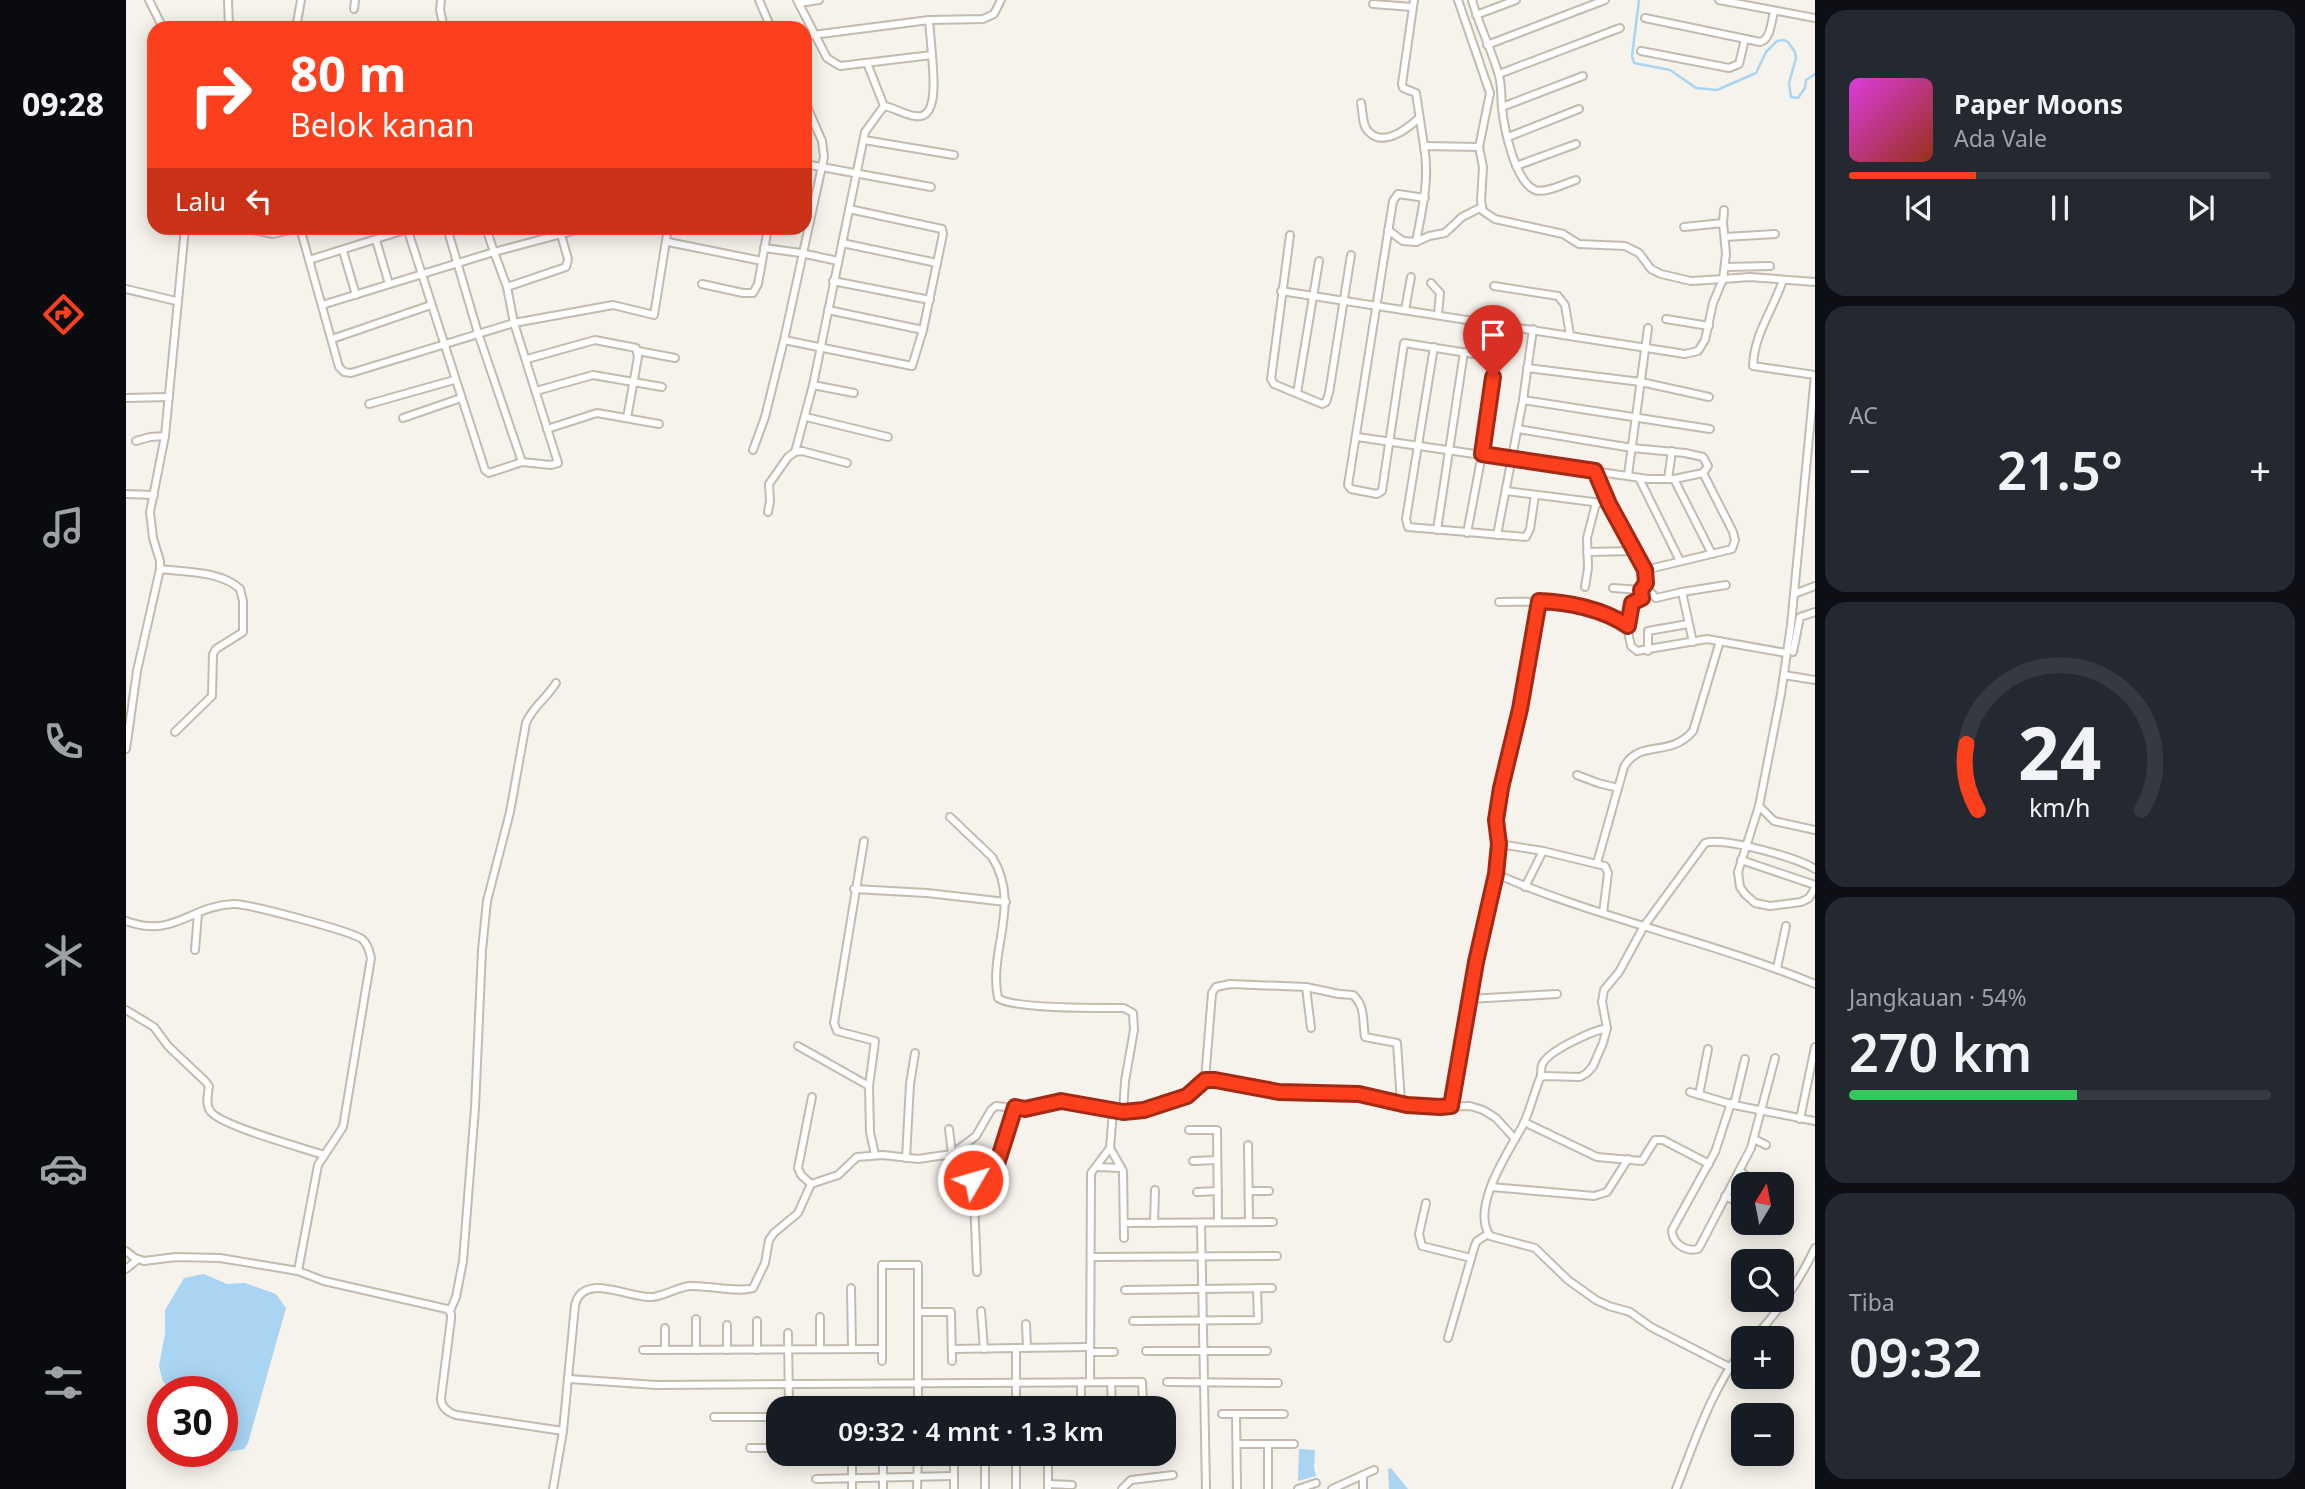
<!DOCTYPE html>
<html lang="id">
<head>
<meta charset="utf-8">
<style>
	:root { --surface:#171b24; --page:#242831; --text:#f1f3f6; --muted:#9ea1a6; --line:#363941; --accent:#fc3f1d }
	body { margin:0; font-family:"Noto Sans",sans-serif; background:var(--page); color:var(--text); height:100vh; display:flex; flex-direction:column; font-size:26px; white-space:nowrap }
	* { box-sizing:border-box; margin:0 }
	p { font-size:23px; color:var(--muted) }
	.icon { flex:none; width:38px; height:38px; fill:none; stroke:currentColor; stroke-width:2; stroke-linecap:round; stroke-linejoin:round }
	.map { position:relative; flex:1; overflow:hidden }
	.panel { display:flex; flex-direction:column; gap:10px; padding:10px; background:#0d0f14; width:490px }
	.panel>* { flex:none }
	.hud { position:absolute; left:21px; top:21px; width:665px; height:214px; border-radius:21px; box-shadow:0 4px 18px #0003; background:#fc3f1d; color:#fff; overflow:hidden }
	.needle { width:46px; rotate:10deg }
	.tools { position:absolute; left:1605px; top:1172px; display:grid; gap:14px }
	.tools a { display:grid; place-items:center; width:63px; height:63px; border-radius:14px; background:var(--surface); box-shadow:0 4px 18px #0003; font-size:35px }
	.speed { position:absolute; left:21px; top:1376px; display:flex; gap:14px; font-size:35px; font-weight:700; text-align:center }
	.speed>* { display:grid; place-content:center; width:91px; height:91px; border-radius:50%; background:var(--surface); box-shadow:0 4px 18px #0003; line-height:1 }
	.speed .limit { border:10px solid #d22; background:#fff; color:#111 }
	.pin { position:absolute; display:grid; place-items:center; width:60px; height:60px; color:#fff; margin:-72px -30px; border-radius:50% 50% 50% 0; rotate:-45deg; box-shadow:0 0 7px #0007 }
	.pin .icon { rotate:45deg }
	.me { position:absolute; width:77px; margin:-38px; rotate:52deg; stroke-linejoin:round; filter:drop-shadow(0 0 5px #0008) }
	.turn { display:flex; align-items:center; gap:24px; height:147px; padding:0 28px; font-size:32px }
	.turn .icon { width:91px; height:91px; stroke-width:2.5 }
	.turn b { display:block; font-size:49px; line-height:60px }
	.then { display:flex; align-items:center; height:66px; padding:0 28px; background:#0003; gap:14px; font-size:26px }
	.big { font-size:52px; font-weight:600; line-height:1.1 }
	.panel .widget { flex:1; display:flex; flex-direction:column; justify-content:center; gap:10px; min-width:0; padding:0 24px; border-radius:21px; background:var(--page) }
	.panel .dial { align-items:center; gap:0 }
	.dial svg { height:182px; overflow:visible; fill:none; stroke:var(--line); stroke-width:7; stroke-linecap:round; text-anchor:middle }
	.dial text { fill:var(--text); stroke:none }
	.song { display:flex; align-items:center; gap:21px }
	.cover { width:84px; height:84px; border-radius:10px; background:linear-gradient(135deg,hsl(300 70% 55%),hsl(10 70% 35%)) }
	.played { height:7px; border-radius:4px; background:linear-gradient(90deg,var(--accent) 30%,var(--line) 30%) }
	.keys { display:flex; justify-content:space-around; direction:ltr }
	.heat { display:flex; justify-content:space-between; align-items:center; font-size:38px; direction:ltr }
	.charge { height:10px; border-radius:5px; background:linear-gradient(90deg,#34c759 54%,var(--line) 0) }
	.trip { position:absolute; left:640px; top:1396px; width:410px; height:70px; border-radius:21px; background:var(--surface); box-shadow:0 4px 18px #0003; font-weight:600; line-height:70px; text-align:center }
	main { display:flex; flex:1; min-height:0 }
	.dock { display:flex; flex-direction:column; width:126px; justify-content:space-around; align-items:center; background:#090b0e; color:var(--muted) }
	.dock .icon { width:49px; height:49px }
	.dock .selected { color:var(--accent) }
	.dock b { font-size:32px; color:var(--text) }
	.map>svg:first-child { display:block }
</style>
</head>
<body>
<main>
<nav class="dock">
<b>09:28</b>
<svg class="icon selected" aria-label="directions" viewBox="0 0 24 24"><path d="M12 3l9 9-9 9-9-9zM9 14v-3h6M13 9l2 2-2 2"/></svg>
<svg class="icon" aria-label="music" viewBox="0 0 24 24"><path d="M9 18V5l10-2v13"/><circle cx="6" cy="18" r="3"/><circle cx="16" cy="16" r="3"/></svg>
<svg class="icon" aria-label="phone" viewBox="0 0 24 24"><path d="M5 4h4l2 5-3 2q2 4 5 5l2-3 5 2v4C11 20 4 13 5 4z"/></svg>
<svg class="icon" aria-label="climate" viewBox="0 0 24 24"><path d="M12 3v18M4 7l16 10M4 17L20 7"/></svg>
<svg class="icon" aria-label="car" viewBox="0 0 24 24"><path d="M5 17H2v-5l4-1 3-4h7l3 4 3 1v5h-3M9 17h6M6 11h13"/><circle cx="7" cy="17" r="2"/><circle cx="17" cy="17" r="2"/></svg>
<svg class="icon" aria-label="filters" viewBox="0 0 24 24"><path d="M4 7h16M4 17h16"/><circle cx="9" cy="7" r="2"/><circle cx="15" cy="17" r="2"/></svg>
</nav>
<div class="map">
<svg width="1689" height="1489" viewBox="0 0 1689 1489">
	<rect width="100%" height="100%" fill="#f6f3ec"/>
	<g fill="#a9d4f2">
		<polygon points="78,1274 101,1284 119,1283 150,1294 160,1308 122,1443 118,1449 102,1452 96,1449 96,1391 56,1391 41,1387 36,1379 33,1366 39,1333 39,1310 58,1278"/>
		<polygon points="1173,1449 1189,1450 1188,1467 1190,1476 1172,1481"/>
		<polygon points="1265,1468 1282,1489 1263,1489 1262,1469"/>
	</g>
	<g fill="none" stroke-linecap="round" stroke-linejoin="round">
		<polyline stroke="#a9d4f2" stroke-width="2.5" points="1513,0 1506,56 1508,63 1544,70 1570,88 1591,90 1630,73 1640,52 1651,41 1658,40 1662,42 1669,52 1670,58 1663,83 1665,97 1672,98 1679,88 1680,80 1689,74"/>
		<defs>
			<g id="minor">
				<polyline points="23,0 37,28"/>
				<polyline points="102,0 103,28"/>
				<polyline points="315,0 314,10 318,28"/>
				<polyline points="633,0 645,28"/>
				<polyline points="671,0 701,58 714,66 806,55 803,20"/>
				<polyline points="1288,0 1276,84 1277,88 1290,93 1298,146"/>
				<polyline points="1332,0 1364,93 1353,147 1357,167 1355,201 1357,211 1369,219 1437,234 1453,244 1499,246 1513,253 1525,269 1535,274 1565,281 1597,279 1600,254 1597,223 1558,227"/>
				<path d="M1346,0C1353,26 1366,50 1373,76C1376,87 1375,97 1376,108C1378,128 1389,182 1409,190C1419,194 1440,183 1450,180"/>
				<polyline points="1593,0 1689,18"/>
				<polyline points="673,3 693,0"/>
				<polyline points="1247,4 1286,7"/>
				<polyline points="228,9 229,0"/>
				<polyline points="1350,15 1390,0"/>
				<path d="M1519,18L1634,42C1645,39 1645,22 1648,12"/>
				<polyline points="170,28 175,0"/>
				<polyline points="679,36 803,20 857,19 868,14 875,0"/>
				<polyline points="1361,45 1479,0"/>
				<polyline points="1515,51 1603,68 1613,64 1619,39"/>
				<path d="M741,63L758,106C769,108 779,115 789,116C814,121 807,71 806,55"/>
				<polyline points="1373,74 1494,28"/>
				<polyline points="679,102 696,141 698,157 658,340 786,366 797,330 811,263 716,243"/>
				<path d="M1235,103C1237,112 1236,125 1242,131C1257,148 1281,129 1293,118"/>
				<polyline points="1376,107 1457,76"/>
				<polyline points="1382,137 1453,109"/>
				<polyline points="738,140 828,155"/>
				<polyline points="679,164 805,187"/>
				<polyline points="1390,166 1450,144"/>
				<polyline points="1299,198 1272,194 1267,201 1222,485 1225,489 1251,494 1256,491 1278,343 1348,354"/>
				<polyline points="723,209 816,229 817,234 811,263"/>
				<polyline points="1597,223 1598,210"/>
				<polyline points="117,228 147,234 173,228"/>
				<polyline points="174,228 213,367 218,372 225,373 388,323 487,305 528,315 542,228"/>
				<polyline points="281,228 359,470 363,473 396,462 425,465 432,463 388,323 381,287 368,252 458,228"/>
				<polyline points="321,228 352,333 396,462"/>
				<polyline points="1262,230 1277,241 1290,242 1303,236 1319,233 1336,217 1356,207"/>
				<polyline points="1164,235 1145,379 1148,384 1196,404 1200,402 1203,393 1225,255"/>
				<polyline points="1599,237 1649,234"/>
				<polyline points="250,240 263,284"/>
				<polyline points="542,242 636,261"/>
				<path d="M1290,242C1296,210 1304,179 1298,146L1353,147"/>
				<polyline points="638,248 675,253 712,261"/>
				<polyline points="217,251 230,295"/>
				<polyline points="183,260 282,229"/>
				<polyline points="1599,267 1644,266"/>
				<path d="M1657,280C1647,310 1628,334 1627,366L1689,375L1665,625L1655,694L1633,806L1648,821L1689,830"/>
				<polyline points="707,281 804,300"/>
				<polyline points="1305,283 1314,293 1312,314"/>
				<polyline points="576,284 617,293 627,293 632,284 642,228"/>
				<polyline points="1368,286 1432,296 1439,305 1444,335"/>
				<polyline points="381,287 440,267 442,259 433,228"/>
				<polyline points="0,289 50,301"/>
				<polyline points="1155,291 1559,354 1572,351 1579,340 1587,303 1597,279 1624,277 1689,282"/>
				<polyline points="196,305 368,252 360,228"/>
				<polyline points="702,310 797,330"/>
				<polyline points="1279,310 1285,277"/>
				<polyline points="1540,319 1583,326"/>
				<polyline points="206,339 305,305"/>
				<polyline points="1308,347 1280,519 1282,527 1400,537 1404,529 1409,495"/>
				<polyline points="512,351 549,358"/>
				<polyline points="401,359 469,340 510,348 512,357 501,418"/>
				<polyline points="1401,368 1515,382 1583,397"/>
				<polyline points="687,385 728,393"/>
				<polyline points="410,391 467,375 536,387"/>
				<polyline points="1171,393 1193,261"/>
				<polyline points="0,398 43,397"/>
				<polyline points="1397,400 1584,429"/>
				<polyline points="243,404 328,380"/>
				<polyline points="680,417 762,437"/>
				<polyline points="277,418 335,398"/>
				<polyline points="421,429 471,413 533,424"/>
				<polyline points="1231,437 1522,479 1548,479 1577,473 1582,466 1577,457 1559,453 1506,448 1392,429"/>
				<polyline points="10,441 24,437 39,436"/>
				<polyline points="627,450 639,417 658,340"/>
				<polyline points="721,463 676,451 669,452 687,385 739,132 758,106"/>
				<polyline points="1469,471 1483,504 1519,570 1520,583 1515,590 1487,588"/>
				<polyline points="1502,475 1522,328"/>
				<polyline points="1513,478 1554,561"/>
				<polyline points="1542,479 1546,451"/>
				<polyline points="1548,479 1586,554"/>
				<polyline points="1380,491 1483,504"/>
				<polyline points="0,494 28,495"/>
				<polyline points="642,512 644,501 643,484 662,457 669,452"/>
				<polyline points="1311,530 1338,352"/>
				<polyline points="1341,533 1356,454 1375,326"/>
				<polyline points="1371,535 1397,400 1407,329"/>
				<polyline points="1461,552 1509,551"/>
				<path d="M34,569C59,572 95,571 114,589L117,601V632L90,649L87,654L86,696L49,732"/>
				<polyline points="1519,570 1606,549 1609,540 1607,532 1577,473"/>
				<polyline points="1519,586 1530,598 1556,592"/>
				<polyline points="1459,587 1462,568 1461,538 1470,503"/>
				<polyline points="1668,594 1689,586"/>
				<path d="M1373,602C1416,601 1465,600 1501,627L1505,646L1511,651L1581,639L1660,653"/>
				<polyline points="1501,627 1506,603 1516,599 1515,590"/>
				<polyline points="1567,642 1556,592 1600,585"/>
				<polyline points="1522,651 1522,631 1562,624"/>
				<polyline points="1667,652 1674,617 1689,612"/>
				<polyline points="1658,675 1689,680"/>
				<polyline points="0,749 11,671 34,569 34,561 27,538 24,512 39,436 59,228"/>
				<polyline points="1451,775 1472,783 1492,788"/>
				<polyline points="1633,806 1612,872 1614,887 1619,894 1629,903 1644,906 1675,902 1683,898 1689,888"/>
				<path d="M824,817L866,857C896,905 862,950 872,998C886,1009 975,1008 998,1008L1007,1013L1008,1030L999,1081L997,1112"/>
				<polyline points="738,841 708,1023 711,1031 749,1041 743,1086"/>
				<polyline points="1373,844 1417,851 1479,866 1482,873 1477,913"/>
				<polyline points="1615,860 1689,885"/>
				<path d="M1471,863L1498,767C1514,738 1543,759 1567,731L1594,641"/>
				<path d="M1370,874C1474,919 1585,941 1689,984"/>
				<polyline points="1399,887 1417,851"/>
				<polyline points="728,889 801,893 880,902"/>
				<path d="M0,921C47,939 64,906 107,904C121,903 227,932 236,939C242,944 243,951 245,958L217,1127L192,1165L172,1271"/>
				<polyline points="69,950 72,913"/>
				<polyline points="1651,968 1660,926"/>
				<path d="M1180,987L1213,994L1227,995C1240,1007 1236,1020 1239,1037L1271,1043L1275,1102"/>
				<polyline points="1343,999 1431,994"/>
				<path d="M0,1010L28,1027L42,1046L79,1081L83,1086C82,1094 79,1105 85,1112C96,1126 177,1148 198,1155"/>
				<polyline points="672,1046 743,1086 744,1132 749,1155"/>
				<path d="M1415,1077C1415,1075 1415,1067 1416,1065C1421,1051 1466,1031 1481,1028"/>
				<polyline points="1079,1080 1086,993 1090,987 1104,984 1180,987 1185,1028"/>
				<polyline points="1564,1092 1608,1105 1689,1121"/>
				<polyline points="1573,1095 1582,1049"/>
				<path d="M1605,1103L1589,1152L1546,1230C1546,1243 1559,1252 1572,1249L1575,1244L1625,1148L1649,1058"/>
				<polyline points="1608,1105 1619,1059"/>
				<polyline points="1325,1106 1350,962 1370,874 1373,844 1370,820 1375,788 1394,709 1413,601"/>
				<polyline points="987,1111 984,1148 997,1171 998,1238"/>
				<polyline points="1674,1119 1689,1047"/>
				<polyline points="1398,1122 1471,1157 1516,1161 1529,1140 1537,1140 1583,1164"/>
				<polyline points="823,1129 826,1154"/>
				<polyline points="1063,1130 1091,1130 1092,1222"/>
				<polyline points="1628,1139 1640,1145"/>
				<polyline points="1122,1145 1123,1222"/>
				<polyline points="780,1158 784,1084 789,1053"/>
				<polyline points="1067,1161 1091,1160"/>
				<polyline points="970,1167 995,1168"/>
				<polyline points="1614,1171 1624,1179"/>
				<polyline points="685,1184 675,1175 672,1168 686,1097"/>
				<polyline points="1365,1187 1468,1196 1481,1192 1502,1159"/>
				<polyline points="1123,1191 1143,1191"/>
				<polyline points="1071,1192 1092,1191"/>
				<polyline points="1599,1196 1612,1202"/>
				<polyline points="1300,1203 1293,1234 1296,1246 1345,1258"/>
				<polyline points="998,1223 1147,1222"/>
				<polyline points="1028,1223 1029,1190"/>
				<polyline points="1075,1223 1080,1489"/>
				<path d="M0,1251L9,1258L18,1261L50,1257L94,1258L172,1271L198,1281L321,1309L325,1314V1319L315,1398C315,1407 321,1412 330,1415L437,1431L427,1489"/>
				<polyline points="965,1257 1151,1256"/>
				<polyline points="0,1269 11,1260"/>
				<path d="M851,1272L847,1176C853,1168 865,1171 871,1164L889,1107"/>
				<polyline points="725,1288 726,1349"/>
				<polyline points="999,1290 1146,1288"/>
				<path d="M324,1311L330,1297L337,1261L349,1108L356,950L361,901L384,812L400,723C407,706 421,698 430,683"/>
				<polyline points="855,1311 858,1349"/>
				<polyline points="792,1312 825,1312 826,1361"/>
				<polyline points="694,1317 694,1349"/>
				<polyline points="631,1321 631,1350"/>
				<polyline points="1007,1321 1132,1320 1131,1288"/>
				<polyline points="900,1324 901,1348"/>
				<polyline points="601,1325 601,1350"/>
				<polyline points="662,1333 663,1409"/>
				<polyline points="1322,1338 1349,1245 1351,1241 1362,1234"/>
				<path d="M1627,1339C1653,1311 1673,1282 1689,1248"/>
				<polyline points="826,1349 964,1347"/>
				<polyline points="517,1350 756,1349"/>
				<polyline points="539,1350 539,1328"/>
				<polyline points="570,1350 570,1319"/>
				<polyline points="1020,1351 1141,1351"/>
				<polyline points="964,1352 988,1352"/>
				<polyline points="756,1361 756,1265 792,1265 792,1409"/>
				<path d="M1603,1367L1525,1327L1504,1312L1483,1306L1470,1300L1442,1280L1409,1248L1364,1236C1344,1207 1383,1151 1397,1125C1404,1110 1408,1093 1414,1078L1418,1076L1454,1077L1461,1073L1467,1066L1477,1043L1481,1028L1476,1002L1478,990L1493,972L1518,926L1579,843C1598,837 1673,858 1689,869"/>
				<polyline points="443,1379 530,1385 1016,1382 1017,1404"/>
				<polyline points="955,1382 955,1409"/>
				<polyline points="964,1382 965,1173 984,1148"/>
				<polyline points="985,1382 986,1409"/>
				<polyline points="1041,1382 1152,1383"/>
				<polyline points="758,1409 758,1401"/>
				<polyline points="828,1409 828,1401"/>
				<polyline points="890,1409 890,1348"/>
				<polyline points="1096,1414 1158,1414"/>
				<polyline points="1110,1414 1111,1489"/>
				<polyline points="588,1417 653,1417"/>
				<path d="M437,1431L449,1305C457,1271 504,1299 526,1297C538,1296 550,1288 563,1286C581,1285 613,1293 627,1288L639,1263L643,1240L648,1233L672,1213L685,1184L712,1175L731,1157L757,1155L792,1159L826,1154L850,1136L865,1110L870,1106L899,1109L935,1101L997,1112L1018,1110L1061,1096L1079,1080H1089L1153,1092L1232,1094L1281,1105L1314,1107L1344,1106L1357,1110L1370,1118L1389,1139"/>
				<polyline points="1111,1444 1168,1444"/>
				<polyline points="1142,1444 1142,1489"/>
				<polyline points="624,1448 653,1448"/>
				<polyline points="726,1454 726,1489"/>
				<polyline points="828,1454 828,1489"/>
				<polyline points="690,1479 827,1476"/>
				<polyline points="922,1484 946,1485"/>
				<polyline points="757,1489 757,1454"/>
				<polyline points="791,1489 792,1454"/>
				<polyline points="859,1489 859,1454"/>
				<polyline points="890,1489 890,1454"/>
				<polyline points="922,1489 922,1454"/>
				<polyline points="996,1489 1005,1480 1047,1475"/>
				<polyline points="1172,1489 1190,1483"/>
				<polyline points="1206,1489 1248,1470"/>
				<polyline points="1237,1489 1237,1475"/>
				<path d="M1550,1489C1569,1441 1585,1390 1617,1349"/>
			</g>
		</defs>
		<use href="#minor" stroke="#c2bbae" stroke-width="10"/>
		<use href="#minor" stroke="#fff" stroke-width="6"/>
	</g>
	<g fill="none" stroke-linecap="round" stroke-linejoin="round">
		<defs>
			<path id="route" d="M847,1180L849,1173L867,1168L871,1164L889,1107L899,1109L935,1101L997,1112L1018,1110L1061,1096L1079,1080H1089L1153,1092L1233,1094L1281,1105L1314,1107L1325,1106L1350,962L1370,874L1373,844L1370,820L1375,788L1394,709L1413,601C1442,602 1477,609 1502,626L1506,603L1516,598L1515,590L1520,583L1519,570L1483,504L1469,471L1356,454L1367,377"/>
		</defs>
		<use href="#route" stroke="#a42913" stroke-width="18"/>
		<use href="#route" stroke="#fc3f1d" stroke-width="12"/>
	</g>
</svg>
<div class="tools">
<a><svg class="needle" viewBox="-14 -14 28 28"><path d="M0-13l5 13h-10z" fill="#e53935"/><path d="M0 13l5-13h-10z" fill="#9ea1a6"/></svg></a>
<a><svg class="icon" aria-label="search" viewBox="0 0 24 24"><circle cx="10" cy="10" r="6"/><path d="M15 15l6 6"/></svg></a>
<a>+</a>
<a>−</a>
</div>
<div class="speed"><div class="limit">30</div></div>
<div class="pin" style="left:1367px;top:377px;background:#d93025"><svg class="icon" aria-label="arrive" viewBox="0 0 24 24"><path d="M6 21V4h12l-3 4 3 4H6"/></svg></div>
<svg class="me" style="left:847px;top:1180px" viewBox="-20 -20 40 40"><circle r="17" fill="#fc3f1d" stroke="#fff" stroke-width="3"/><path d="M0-11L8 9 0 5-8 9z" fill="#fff"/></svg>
<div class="trip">09:32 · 4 mnt · 1.3 km</div>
<div class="hud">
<div class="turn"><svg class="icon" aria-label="right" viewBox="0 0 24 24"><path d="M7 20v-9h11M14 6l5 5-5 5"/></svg><div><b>80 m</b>Belok kanan</div></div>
<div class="then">Lalu<svg class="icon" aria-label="left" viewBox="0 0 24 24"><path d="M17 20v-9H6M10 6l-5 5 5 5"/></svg></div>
</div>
</div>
<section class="panel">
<div class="widget">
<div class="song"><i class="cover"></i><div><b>Paper Moons</b><p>Ada Vale</p></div></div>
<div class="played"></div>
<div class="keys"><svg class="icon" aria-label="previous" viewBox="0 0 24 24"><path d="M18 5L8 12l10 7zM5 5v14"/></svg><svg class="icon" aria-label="pause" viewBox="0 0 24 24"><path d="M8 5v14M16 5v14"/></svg><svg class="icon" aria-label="next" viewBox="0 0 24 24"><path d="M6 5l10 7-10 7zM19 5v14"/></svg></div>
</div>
<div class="widget"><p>AC</p>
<div class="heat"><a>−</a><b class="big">21.5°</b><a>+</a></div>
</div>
<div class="widget dial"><svg viewBox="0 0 100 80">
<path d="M14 69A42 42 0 1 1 86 69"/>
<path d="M14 69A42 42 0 0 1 9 40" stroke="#fc3f1d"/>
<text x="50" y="56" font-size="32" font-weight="700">24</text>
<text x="50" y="72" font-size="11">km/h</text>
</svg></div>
<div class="widget"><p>Jangkauan · 54%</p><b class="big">270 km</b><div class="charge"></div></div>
<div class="widget"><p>Tiba</p><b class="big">09:32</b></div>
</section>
</main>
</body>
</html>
